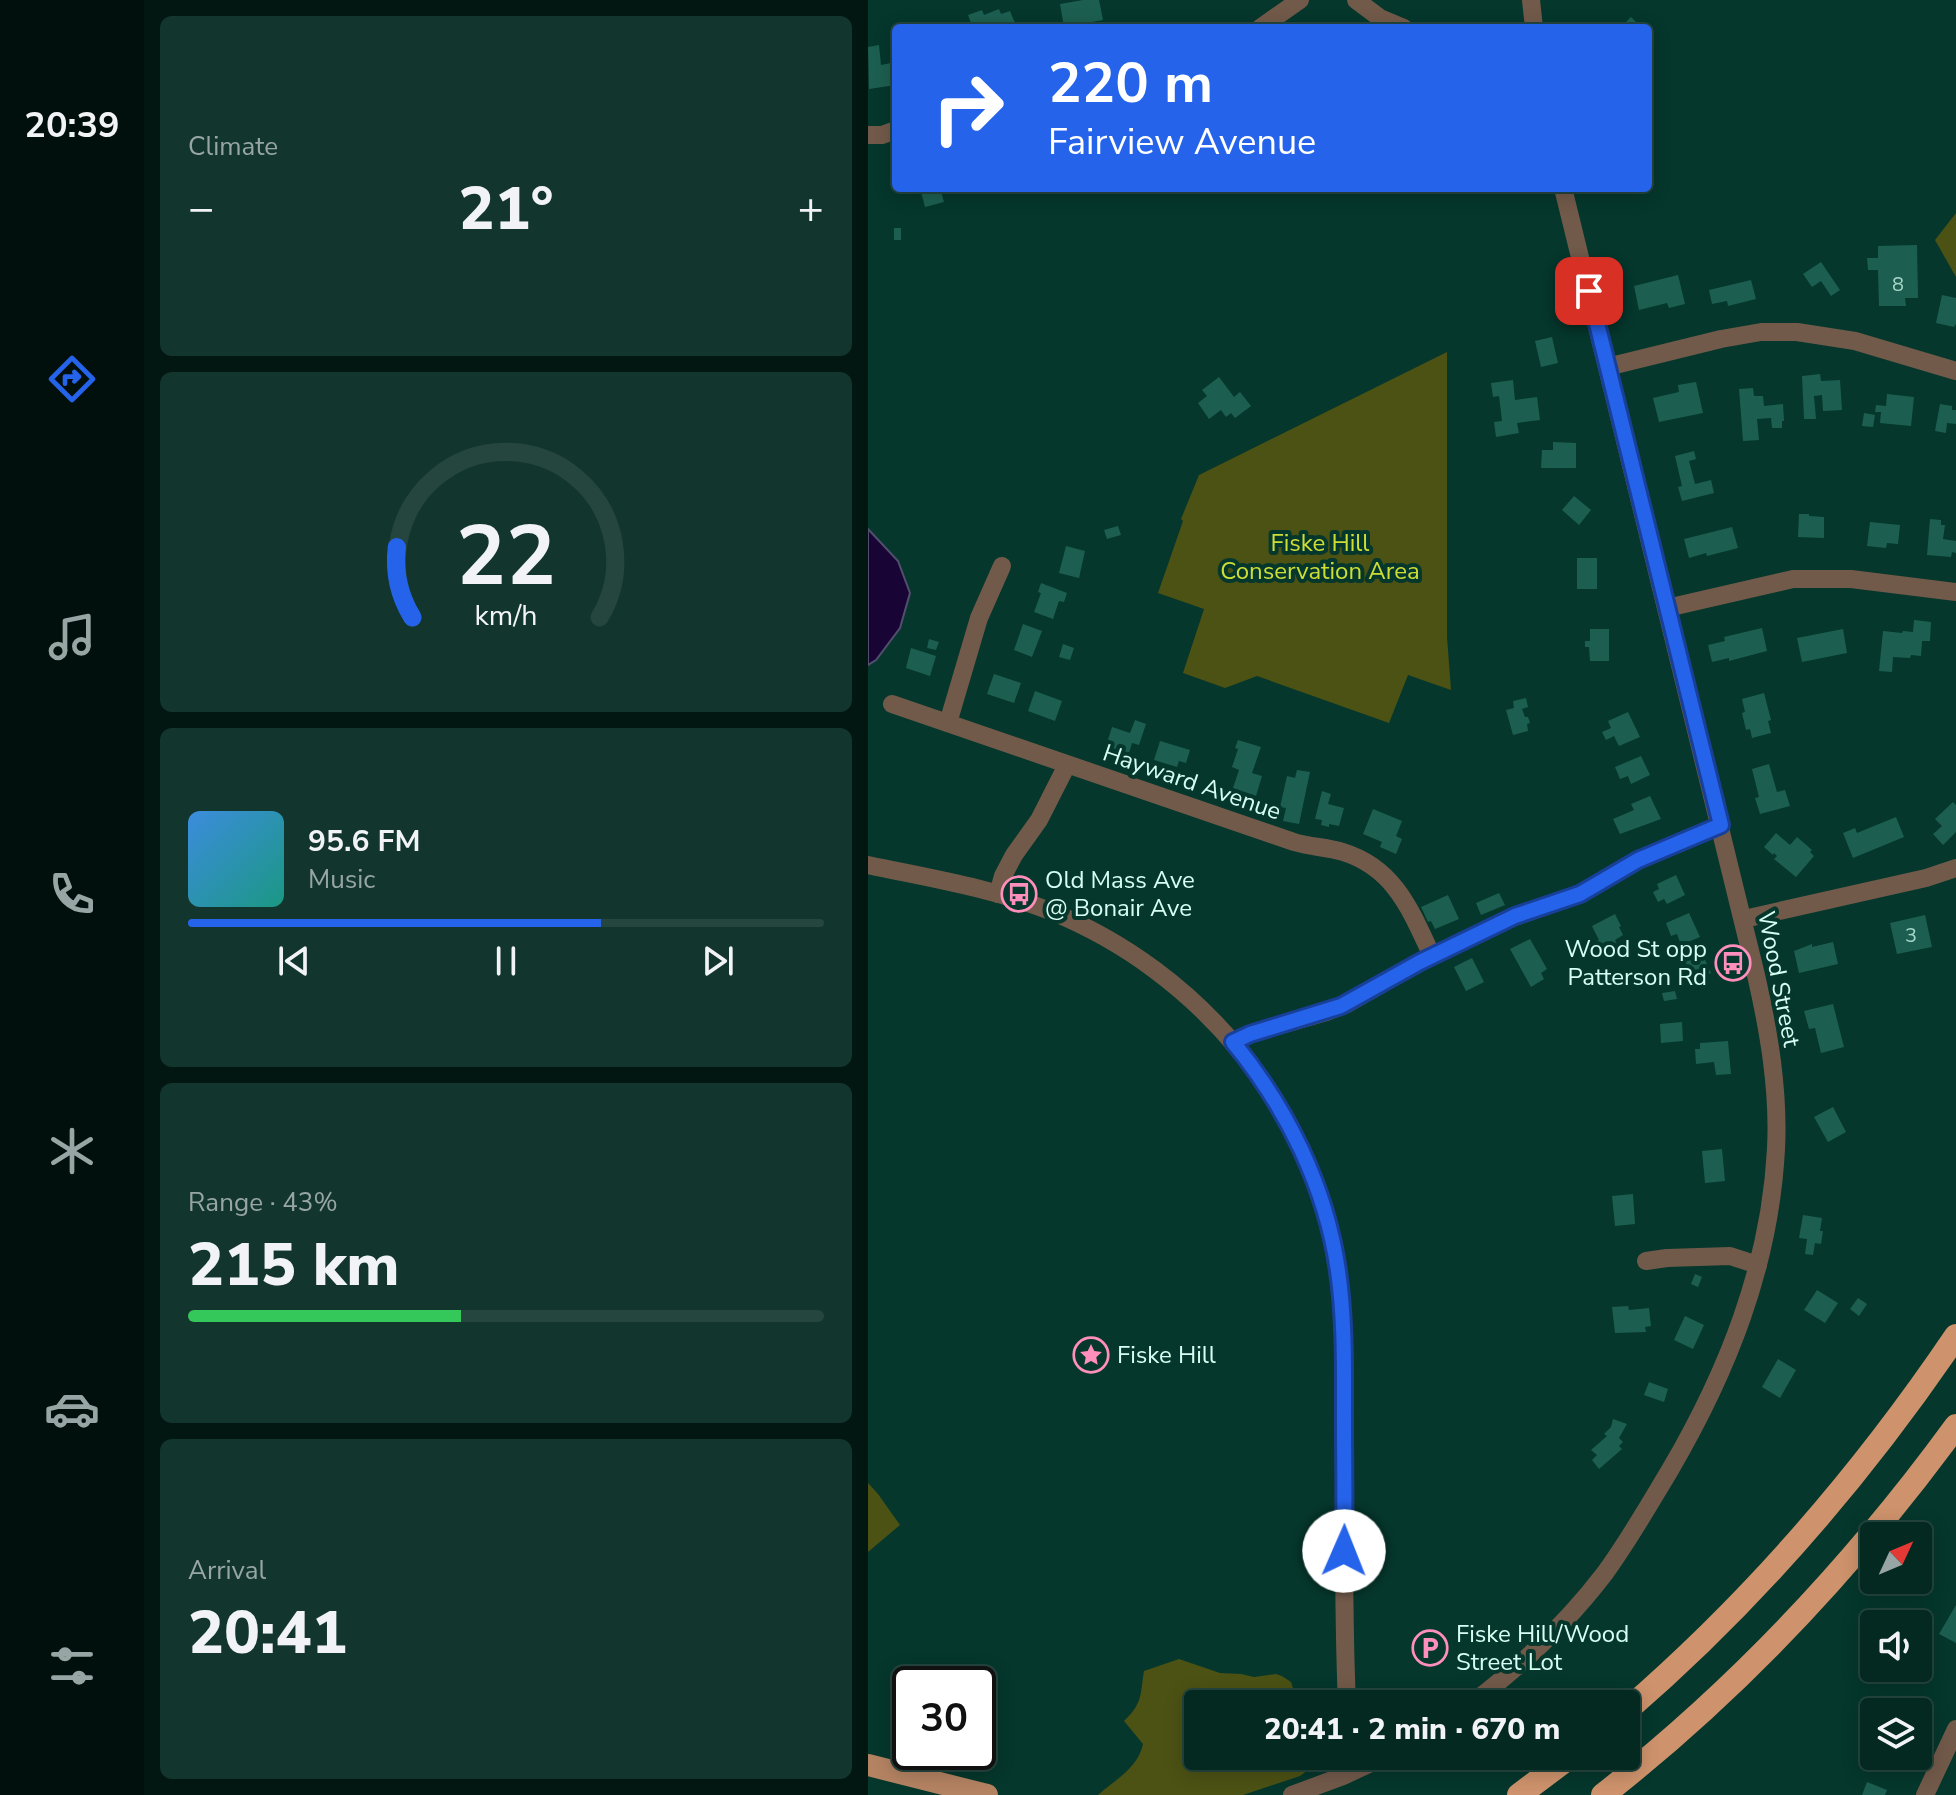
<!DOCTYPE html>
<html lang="en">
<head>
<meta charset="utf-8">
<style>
	:root { --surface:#042921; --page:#12352e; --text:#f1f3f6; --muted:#97a6a5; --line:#25453f; --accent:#2563eb }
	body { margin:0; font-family:"Nunito Sans",sans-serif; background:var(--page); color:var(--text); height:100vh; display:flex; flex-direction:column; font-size:30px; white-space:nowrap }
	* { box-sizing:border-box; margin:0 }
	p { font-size:26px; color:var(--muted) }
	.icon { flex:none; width:44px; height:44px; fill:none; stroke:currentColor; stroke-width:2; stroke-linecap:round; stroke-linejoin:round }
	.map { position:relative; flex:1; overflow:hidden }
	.details { display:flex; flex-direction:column; gap:16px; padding:16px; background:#021712; width:724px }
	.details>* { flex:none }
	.guide { position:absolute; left:24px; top:24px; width:760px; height:168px; border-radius:8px; box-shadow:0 4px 20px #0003,0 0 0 2px var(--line); background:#2563eb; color:#fff; overflow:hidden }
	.needle { width:52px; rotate:46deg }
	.tools { position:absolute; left:992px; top:1522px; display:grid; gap:16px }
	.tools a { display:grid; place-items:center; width:72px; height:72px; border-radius:8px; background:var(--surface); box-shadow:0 4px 20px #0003,0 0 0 2px var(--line); font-size:40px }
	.speed { position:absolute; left:24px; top:1666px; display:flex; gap:16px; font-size:40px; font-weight:700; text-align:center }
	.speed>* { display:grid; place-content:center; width:104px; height:104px; border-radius:50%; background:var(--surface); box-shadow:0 4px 20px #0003,0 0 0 2px var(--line); line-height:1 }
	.speed .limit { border:4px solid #111; border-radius:12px; background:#fff; color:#111 }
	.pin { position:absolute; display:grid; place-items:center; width:68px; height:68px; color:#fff; margin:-34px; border-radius:16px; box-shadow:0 4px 12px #0006 }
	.me { position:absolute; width:88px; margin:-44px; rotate:1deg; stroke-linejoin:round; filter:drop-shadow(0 0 6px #0008) }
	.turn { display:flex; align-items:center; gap:28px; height:168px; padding:0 24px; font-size:36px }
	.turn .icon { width:104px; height:104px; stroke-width:2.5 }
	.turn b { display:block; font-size:56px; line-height:68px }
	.big { font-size:60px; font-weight:800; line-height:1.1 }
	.details .card { flex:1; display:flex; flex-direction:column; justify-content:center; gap:12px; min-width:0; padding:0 28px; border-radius:12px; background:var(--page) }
	.details .dial { align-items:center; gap:0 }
	.dial svg { height:208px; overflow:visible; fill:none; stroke:var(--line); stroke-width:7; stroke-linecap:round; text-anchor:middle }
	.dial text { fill:var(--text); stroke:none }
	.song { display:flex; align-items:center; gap:24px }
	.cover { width:96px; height:96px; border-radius:12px; background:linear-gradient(135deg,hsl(210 70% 55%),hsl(170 70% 35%)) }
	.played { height:8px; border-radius:4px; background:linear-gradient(90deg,var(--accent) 65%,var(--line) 65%) }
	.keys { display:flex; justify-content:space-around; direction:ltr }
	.heat { display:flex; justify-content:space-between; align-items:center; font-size:44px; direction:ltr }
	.charge { height:12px; border-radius:6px; background:linear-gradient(90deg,#34c759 43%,var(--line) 0) }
	.trip { position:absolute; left:316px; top:1690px; width:456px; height:80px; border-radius:8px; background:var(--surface); box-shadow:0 4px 20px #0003,0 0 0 2px var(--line); font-weight:800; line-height:80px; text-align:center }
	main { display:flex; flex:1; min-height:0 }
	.tab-bar { display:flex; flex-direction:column; width:144px; justify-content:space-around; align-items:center; background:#02100d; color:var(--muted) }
	.tab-bar .icon { width:56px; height:56px }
	.tab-bar .current { color:var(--accent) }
	.tab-bar b { font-size:36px; color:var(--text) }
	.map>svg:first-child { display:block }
</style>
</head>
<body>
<main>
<nav class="tab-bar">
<b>20:39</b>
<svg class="icon current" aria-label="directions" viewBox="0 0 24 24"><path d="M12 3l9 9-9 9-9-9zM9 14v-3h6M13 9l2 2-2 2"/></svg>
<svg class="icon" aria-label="music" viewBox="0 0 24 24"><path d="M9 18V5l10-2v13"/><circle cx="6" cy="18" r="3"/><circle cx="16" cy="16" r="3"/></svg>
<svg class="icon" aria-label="phone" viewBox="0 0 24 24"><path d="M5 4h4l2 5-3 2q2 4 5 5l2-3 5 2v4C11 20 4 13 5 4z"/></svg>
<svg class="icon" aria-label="climate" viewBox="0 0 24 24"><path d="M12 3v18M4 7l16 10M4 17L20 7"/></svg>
<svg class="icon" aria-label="car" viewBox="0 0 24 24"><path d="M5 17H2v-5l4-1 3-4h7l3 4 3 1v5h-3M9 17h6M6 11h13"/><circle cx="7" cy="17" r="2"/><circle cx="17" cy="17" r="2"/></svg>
<svg class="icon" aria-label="filters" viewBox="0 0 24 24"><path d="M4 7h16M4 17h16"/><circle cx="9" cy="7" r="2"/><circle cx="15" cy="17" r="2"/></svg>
</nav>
<section class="details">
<div class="card"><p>Climate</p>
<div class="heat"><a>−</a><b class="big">21°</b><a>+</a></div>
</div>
<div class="card dial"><svg viewBox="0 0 100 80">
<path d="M14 69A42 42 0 1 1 86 69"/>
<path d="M14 69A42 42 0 0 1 8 42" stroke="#2563eb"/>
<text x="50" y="56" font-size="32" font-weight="700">22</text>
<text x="50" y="72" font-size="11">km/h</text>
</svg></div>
<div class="card">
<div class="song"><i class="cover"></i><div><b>95.6 FM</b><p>Music</p></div></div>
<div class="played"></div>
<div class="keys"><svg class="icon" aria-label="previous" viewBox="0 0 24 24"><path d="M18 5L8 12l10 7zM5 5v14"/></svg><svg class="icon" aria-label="pause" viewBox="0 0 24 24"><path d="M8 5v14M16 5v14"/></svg><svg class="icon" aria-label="next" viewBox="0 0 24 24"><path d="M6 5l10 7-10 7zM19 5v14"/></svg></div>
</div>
<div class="card"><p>Range · 43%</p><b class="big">215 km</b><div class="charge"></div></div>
<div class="card"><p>Arrival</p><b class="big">20:41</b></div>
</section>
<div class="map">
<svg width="1088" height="1795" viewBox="0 0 1088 1795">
	<rect width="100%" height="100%" fill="#05372c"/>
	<g fill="#4c5214">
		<polygon points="1088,213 1088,277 1067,240"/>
		<polygon points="579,352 579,637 583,690 540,675 521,723 389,676 357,688 315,673 336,609 290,593 315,521 313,519 331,475"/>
		<polygon points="0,1483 10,1494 32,1525 0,1552"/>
		<path d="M311,1659L352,1673L373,1674L386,1677L408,1674L414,1676L423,1682L430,1704H330V1756H449L453,1765L440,1770L432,1776L375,1795H230C248,1779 270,1768 275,1744L256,1721C275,1703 272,1695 276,1671Z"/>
	</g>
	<polygon fill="#190436" stroke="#524f6e" stroke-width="2" points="0,529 30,561 42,593 32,628 8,660 0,665"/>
	<g fill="#1c5f50">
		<polygon points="215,0 231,0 235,20 196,27 192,4"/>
		<polygon points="131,9 133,14 142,11 149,28 105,28 100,15 114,10 116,15"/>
		<polygon points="763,17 774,28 752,28"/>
		<polygon points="11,45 13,65 28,62 28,85 1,89 0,47"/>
		<polygon points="52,188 72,188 76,202 57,207"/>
		<rect x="26" y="228" width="7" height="12"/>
		<polygon points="1049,245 1050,298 1037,298 1038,306 1011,306 1010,270 1000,270 999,258 1010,258 1010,246"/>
		<polygon points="953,262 972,290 963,296 953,281 944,287 935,274"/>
		<polygon points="810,275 817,304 801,308 799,303 771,310 766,286"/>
		<polygon points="883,280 888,299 860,306 859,301 844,304 841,290"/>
		<polygon points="1074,295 1088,298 1088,324 1086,327 1068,323"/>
		<polygon points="684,337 690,363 673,367 667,341"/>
		<polygon points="952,374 953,381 972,380 974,410 955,411 954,395 946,396 948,419 936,419 934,376"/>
		<polygon points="351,377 366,397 372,392 383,406 367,418 363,413 358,417 353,410 341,419 330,403 339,396 334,390"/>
		<polygon points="645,380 647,400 669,397 672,420 649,423 651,433 628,437 626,422 634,421 631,396 625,397 623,383"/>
		<polygon points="828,382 835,413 791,422 785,398 811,392 810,385"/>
		<polygon points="885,388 886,396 895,396 896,406 915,404 916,421 914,421 914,428 904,428 903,418 889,419 891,440 875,441 871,389"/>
		<polygon points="1019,394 1046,397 1043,426 1012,423 1013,412 1007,412 1008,405 1018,406"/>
		<polygon points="1072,404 1084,406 1084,410 1088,410 1088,424 1079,423 1078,433 1067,431"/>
		<polygon points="996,413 1007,415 1005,427 994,426"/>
		<polygon points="685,442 708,443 708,468 673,468 674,450 685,450"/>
		<polygon points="826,451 828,459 821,461 827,484 843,480 846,493 814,501 810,487 814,486 807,456"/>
		<polygon points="706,496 723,510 711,525 694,510"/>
		<polygon points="931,514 941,514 941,516 956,517 956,538 930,537"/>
		<polygon points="1062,519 1073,520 1073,525 1077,525 1075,539 1088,541 1088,553 1084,552 1083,557 1059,555"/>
		<polygon points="1002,522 1032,525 1030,544 1019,543 1018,548 999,546"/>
		<polygon points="250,526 253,535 239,539 236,530"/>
		<polygon points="864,527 870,548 839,556 838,553 821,558 816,539"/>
		<polygon points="198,546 217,551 211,578 191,573"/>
		<rect x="709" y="558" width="20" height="31"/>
		<polygon points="173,583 199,593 196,602 191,601 185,619 166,612 173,593 170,592"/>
		<polygon points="1046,620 1063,622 1062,641 1054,641 1053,656 1043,655 1042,658 1025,657 1024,672 1011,671 1015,631 1034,633 1035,631 1045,632"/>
		<polygon points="155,624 174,631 164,657 146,650"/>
		<polygon points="894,628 899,651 861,661 861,658 844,662 840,645 857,641 856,637"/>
		<polygon points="722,629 741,629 741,661 722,661 721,647 717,647 717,641 722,641"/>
		<polygon points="975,629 979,653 934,662 929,638"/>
		<polygon points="61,639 71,642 68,650 59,648"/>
		<polygon points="195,644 206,648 202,660 191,657"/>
		<polygon points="43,648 68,656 62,676 38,668"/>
		<polygon points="126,674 153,683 146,703 119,694"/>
		<polygon points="167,691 194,701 187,721 160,711"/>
		<polygon points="896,693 903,720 900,721 903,733 884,738 882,729 878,730 874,713 877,712 874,699"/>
		<polygon points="658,698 660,707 654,709 657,717 660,717 662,723 659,724 660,731 645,735 638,710 646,708 645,701"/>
		<polygon points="760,712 772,737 751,746 746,736 738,740 734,732 743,728 740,721"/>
		<polygon points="267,720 278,724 271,745 264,743 261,753 238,746 244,727 262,733"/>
		<polygon points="370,740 393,747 384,773 394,776 388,796 365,788 371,770 364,767 370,749 367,748"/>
		<polygon points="292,741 322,750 318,763 311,761 309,767 286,760"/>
		<polygon points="773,756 782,775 763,784 760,776 752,779 747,767"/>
		<polygon points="901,764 909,792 917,790 922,806 892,814 887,798 891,797 884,769"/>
		<polygon points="429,770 442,772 431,824 415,821 418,808 412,807 419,776 427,778"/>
		<polygon points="454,791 463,794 460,804 476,808 471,826 461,824 461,827 453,825 454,820 447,819"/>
		<polygon points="782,796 793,819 752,834 745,819 766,810 763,804"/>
		<polygon points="1085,802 1088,805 1088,832 1075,845 1065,834 1074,826 1067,819"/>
		<polygon points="505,809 534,821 528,836 534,839 528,854 512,847 514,842 495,834"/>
		<polygon points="1028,817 1036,837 985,858 975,833 987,828 989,833"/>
		<polygon points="908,833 922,845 929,837 944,850 942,852 946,856 928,877 906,859 909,856 906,853 905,855 896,847"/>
		<polygon points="808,875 817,895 799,904 796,899 790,902 785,892 791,889 789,884"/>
		<polygon points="631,893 637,905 613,915 608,903"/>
		<polygon points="580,895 591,919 567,929 563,921 560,922 553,907"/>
		<polygon points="821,913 832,937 813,945 809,934 803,936 798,923"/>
		<polygon points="747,914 753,926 751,927 755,935 747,940 752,950 739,957 734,949 727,952 723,944 731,940 724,926"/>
		<polygon points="1057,915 1064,947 1029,954 1022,923"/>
		<polygon points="662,939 679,969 673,973 676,979 663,987 642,949"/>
		<polygon points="965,942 970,964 931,973 926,951 944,944 944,947"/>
		<polygon points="834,953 843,973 827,981 823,973 813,977 808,966"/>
		<polygon points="604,958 616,982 598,991 586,967"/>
		<polygon points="807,991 809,999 796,1001 794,993"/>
		<polygon points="965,1004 976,1047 953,1053 947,1028 941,1029 936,1011"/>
		<polygon points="814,1022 815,1041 793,1043 792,1024"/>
		<polygon points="860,1041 863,1074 848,1075 846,1062 828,1064 827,1049 832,1049 832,1043"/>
		<polygon points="965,1107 978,1132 960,1142 946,1117"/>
		<polygon points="854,1149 857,1181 837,1183 834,1151"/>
		<polygon points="765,1194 767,1224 747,1226 744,1196"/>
		<polygon points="935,1215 954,1218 952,1231 955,1231 953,1244 947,1243 945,1255 937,1254 939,1239 931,1238"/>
		<polygon points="827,1274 834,1277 830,1287 823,1284"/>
		<polygon points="949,1290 970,1303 957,1323 936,1310"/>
		<polygon points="990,1298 999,1304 991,1316 982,1309"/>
		<polygon points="760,1306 761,1310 781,1308 783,1326 777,1327 778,1332 747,1333 744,1307"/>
		<polygon points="817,1316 836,1325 825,1349 806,1340"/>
		<polygon points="910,1359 928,1370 912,1398 894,1387"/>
		<polygon points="781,1382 800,1389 796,1402 776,1395"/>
		<polygon points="745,1419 759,1424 751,1438 755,1442 751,1446 754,1449 731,1469 724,1460 729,1455 723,1450 739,1436 736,1434 743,1427"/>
		<polygon points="1088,1605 1088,1643 1071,1634"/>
		<polygon points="999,1782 1019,1790 1017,1795 994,1795"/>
	</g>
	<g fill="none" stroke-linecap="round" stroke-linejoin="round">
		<g stroke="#725a4a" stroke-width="18">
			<polyline points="488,0 512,18 536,28"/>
			<polyline points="663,0 666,28"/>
			<polyline points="392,28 432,0"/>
			<polyline points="0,135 14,135 28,130"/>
			<polyline points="739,367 853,339 893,332 929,332 987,341 1088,371"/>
			<polyline points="799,608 925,579 983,579 1088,592"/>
			<path d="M24,704L426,842C442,847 459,847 475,852C527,868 543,911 564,956"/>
			<polyline points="80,723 111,618 134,566"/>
			<path d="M0,865C61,878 124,888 182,911C331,971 445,1107 469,1268C478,1324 476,1381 476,1437C476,1526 475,1615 479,1704"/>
			<polyline points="130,894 135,876 146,855 171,820 199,765"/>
			<polyline points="876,919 1058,878 1088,868"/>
			<polyline points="365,1042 382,1034 458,1012 479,1004 552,962 641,919 712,894 770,860 853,825"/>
			<polyline points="778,1261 799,1258 862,1256 890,1265"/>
			<path d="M603,1704C653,1666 699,1623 737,1573C761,1540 781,1505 802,1470C860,1371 902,1265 908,1149C911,1091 901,1032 888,975L695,188"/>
			<polyline points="424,1795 475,1776 518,1756"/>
			<polyline points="1057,1795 1088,1729"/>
		</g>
		<polyline stroke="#b48362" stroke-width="22" points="0,1765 119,1795"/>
		<g stroke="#ce936c" stroke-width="24">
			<path d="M758,1711C885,1601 994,1475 1088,1336"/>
			<polyline points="651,1795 703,1756"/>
			<path d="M735,1795C869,1690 988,1563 1088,1426"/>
		</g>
	</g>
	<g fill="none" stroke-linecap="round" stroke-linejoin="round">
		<defs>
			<path id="route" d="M476,1551C477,1506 476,1462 476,1417C476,1368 477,1320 470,1271C458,1187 419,1108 365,1042L382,1034L473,1006L552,962L647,916L712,894L770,860L853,825L721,291"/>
		</defs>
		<use href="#route" stroke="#184099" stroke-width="20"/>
		<use href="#route" stroke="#2563eb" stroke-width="14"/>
	</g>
	<defs>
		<symbol id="bus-ring" viewBox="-11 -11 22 22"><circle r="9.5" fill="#05372c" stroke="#fe8ebc" stroke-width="1.5"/><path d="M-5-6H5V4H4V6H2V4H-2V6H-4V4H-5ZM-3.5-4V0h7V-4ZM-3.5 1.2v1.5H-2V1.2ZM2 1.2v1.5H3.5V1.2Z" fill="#fe8ebc"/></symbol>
		<symbol id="sight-ring" viewBox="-11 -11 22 22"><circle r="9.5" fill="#05372c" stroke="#fe8ebc" stroke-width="1.5"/><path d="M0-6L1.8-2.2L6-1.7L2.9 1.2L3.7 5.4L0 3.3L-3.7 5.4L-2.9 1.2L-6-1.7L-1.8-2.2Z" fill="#fe8ebc"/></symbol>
		<symbol id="parking-ring" viewBox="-11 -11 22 22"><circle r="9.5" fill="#05372c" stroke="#fe8ebc" stroke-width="1.5"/><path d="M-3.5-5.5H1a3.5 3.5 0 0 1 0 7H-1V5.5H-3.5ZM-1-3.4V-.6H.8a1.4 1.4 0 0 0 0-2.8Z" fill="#fe8ebc"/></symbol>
	</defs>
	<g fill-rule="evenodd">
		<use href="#bus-ring" x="131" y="874" width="40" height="40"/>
		<use href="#bus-ring" x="845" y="943" width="40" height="40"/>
		<use href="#sight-ring" x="203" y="1335" width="40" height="40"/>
		<use href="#parking-ring" x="542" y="1628" width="40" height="40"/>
	</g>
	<g text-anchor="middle" stroke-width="8" stroke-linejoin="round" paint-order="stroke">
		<g font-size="20" fill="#a8d6ca">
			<text x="1030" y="291">8</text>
			<text x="1043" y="942">3</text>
		</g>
		<g font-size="24" fill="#cede35" stroke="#05372c">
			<text x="452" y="551">Fiske Hill<tspan x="452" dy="28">Conservation Area</tspan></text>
		</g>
		<g font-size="24" fill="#d6fef2" stroke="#05372c">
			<text transform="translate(324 782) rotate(19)" y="8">Hayward Avenue</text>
			<text transform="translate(911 979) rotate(79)" y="8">Wood Street</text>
		</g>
		<g font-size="24" fill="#d6fef2" stroke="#05372c" text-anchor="start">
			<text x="177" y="888">Old Mass Ave<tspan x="177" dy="28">@ Bonair Ave</tspan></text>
			<text x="839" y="957" text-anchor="end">Wood St opp<tspan x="839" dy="28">Patterson Rd</tspan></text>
			<text x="249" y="1363">Fiske Hill</text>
			<text x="588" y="1642">Fiske Hill/Wood<tspan x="588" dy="28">Street Lot</tspan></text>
		</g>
	</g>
</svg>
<div class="tools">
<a><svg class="needle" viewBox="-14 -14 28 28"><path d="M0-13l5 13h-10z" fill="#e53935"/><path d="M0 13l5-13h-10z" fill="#97a6a5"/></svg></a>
<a><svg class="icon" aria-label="sound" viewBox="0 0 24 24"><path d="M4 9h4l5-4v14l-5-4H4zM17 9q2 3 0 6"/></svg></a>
<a><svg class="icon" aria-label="layers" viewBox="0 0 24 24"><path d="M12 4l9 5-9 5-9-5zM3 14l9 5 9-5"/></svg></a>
</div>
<div class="speed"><div class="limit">30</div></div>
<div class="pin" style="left:721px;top:291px;background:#d93025"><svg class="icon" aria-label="arrive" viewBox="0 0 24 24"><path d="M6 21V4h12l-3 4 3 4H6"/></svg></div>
<svg class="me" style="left:476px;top:1551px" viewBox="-20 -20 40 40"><circle r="19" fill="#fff"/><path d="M0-13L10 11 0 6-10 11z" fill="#2563eb"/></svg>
<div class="trip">20:41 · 2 min · 670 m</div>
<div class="guide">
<div class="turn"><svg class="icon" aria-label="right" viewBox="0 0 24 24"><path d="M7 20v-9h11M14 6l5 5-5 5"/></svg><div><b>220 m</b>Fairview Avenue</div></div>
</div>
</div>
</main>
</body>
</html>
